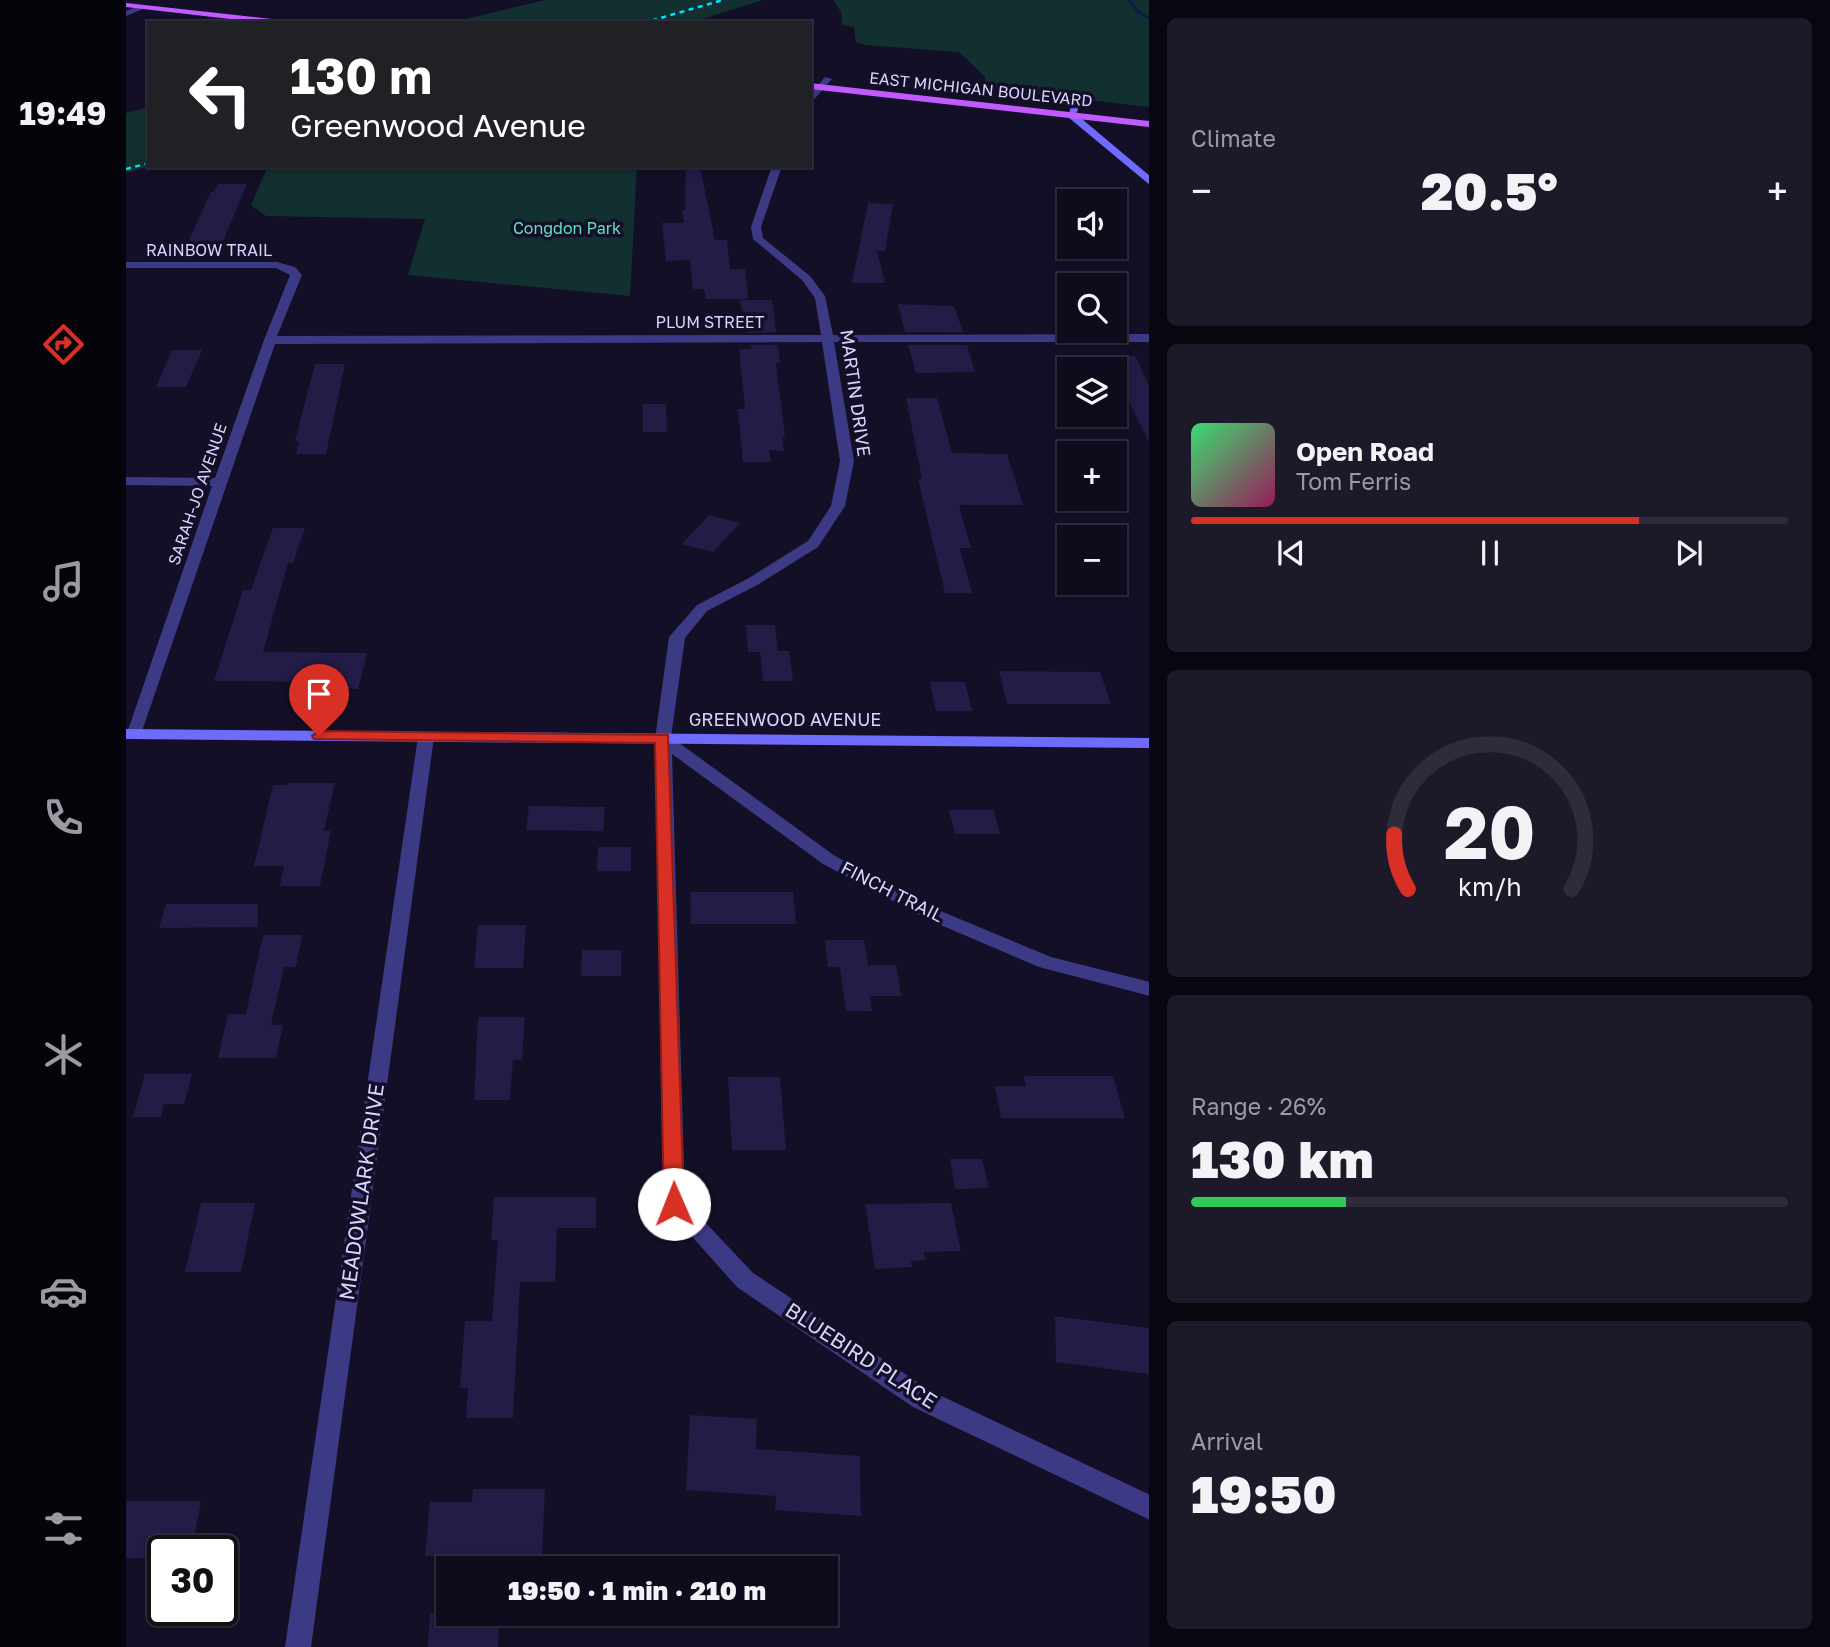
<!DOCTYPE html>
<html lang="en">
<head>
<meta charset="utf-8">
<style>
	:root { --surface:#0e0b1c; --page:#1c1929; --text:#f1f3f6; --muted:#9b9ba3; --line:#2e2b3b; --accent:#d93025 }
	body { margin:0; font-family:"Golos Text",sans-serif; background:var(--page); color:var(--text); height:100vh; display:flex; flex-direction:column; font-size:26px; white-space:nowrap }
	* { box-sizing:border-box; margin:0 }
	p { font-size:23px; color:var(--muted) }
	.icon { flex:none; width:38px; height:38px; fill:none; stroke:currentColor; stroke-width:2; stroke-linecap:round; stroke-linejoin:round }
	.map { position:relative; flex:1; overflow:hidden }
	.panel { display:flex; flex-direction:column; gap:18px; padding:18px; background:#08060f; width:681px }
	.panel>* { flex:none }
	.top-card { position:absolute; left:21px; top:21px; width:665px; height:147px; border-radius:0px; box-shadow:0 4px 10px #0003,0 0 0 2px var(--line); background:#202124; color:#fff; overflow:hidden }
	.fabs { position:absolute; left:931px; top:189px; display:grid; gap:14px }
	.fabs a { display:grid; place-items:center; width:70px; height:70px; border-radius:0px; background:var(--surface); box-shadow:0 4px 10px #0003,0 0 0 2px var(--line); font-size:35px }
	.speed { position:absolute; left:21px; top:1535px; display:flex; gap:14px; font-size:35px; font-weight:700; text-align:center }
	.speed>* { display:grid; place-content:center; width:91px; height:91px; border-radius:50%; background:var(--surface); box-shadow:0 4px 10px #0003,0 0 0 2px var(--line); line-height:1 }
	.speed .limit { border:4px solid #111; border-radius:10px; background:#fff; color:#111 }
	.pin { position:absolute; display:grid; place-items:center; width:60px; height:60px; color:#fff; margin:-72px -30px; border-radius:50% 50% 50% 0; rotate:-45deg; box-shadow:0 0 7px #0007 }
	.pin .icon { rotate:45deg }
	.me { position:absolute; width:77px; margin:-38px; rotate:359deg; stroke-linejoin:round; filter:drop-shadow(0 0 5px #0008) }
	.turn { display:flex; align-items:center; gap:24px; height:147px; padding:0 28px; font-size:32px }
	.turn .icon { width:91px; height:91px; stroke-width:2.5 }
	.turn b { display:block; font-size:49px; line-height:60px }
	.big { font-size:52px; font-weight:800; line-height:1.1 }
	.panel .card { flex:1; display:flex; flex-direction:column; justify-content:center; gap:10px; min-width:0; padding:0 24px; border-radius:10px; background:var(--page) }
	.panel .dial { align-items:center; gap:0 }
	.dial svg { height:182px; overflow:visible; fill:none; stroke:var(--line); stroke-width:7; stroke-linecap:round; text-anchor:middle }
	.dial text { fill:var(--text); stroke:none }
	.song { display:flex; align-items:center; gap:21px }
	.cover { width:84px; height:84px; border-radius:10px; background:linear-gradient(135deg,hsl(140 70% 55%),hsl(330 70% 35%)) }
	.played { height:7px; border-radius:4px; background:linear-gradient(90deg,var(--accent) 75%,var(--line) 75%) }
	.keys { display:flex; justify-content:space-around; direction:ltr }
	.heat { display:flex; justify-content:space-between; align-items:center; font-size:38px; direction:ltr }
	.charge { height:10px; border-radius:5px; background:linear-gradient(90deg,#34c759 26%,var(--line) 0) }
	.trip { position:absolute; left:310px; top:1556px; width:402px; height:70px; border-radius:0px; background:var(--surface); box-shadow:0 4px 10px #0003,0 0 0 2px var(--line); font-weight:800; line-height:70px; text-align:center }
	main { display:flex; flex:1; min-height:0 }
	.tab-bar { display:flex; flex-direction:column; width:126px; justify-content:space-around; align-items:center; background:#06040b; color:var(--muted) }
	.tab-bar .icon { width:49px; height:49px }
	.tab-bar .active { color:var(--accent) }
	.tab-bar b { font-size:32px; color:var(--text) }
	.map>svg:first-child { display:block }
</style>
</head>
<body>
<main>
<nav class="tab-bar">
<b>19:49</b>
<svg class="icon active" aria-label="directions" viewBox="0 0 24 24"><path d="M12 3l9 9-9 9-9-9zM9 14v-3h6M13 9l2 2-2 2"/></svg>
<svg class="icon" aria-label="music" viewBox="0 0 24 24"><path d="M9 18V5l10-2v13"/><circle cx="6" cy="18" r="3"/><circle cx="16" cy="16" r="3"/></svg>
<svg class="icon" aria-label="phone" viewBox="0 0 24 24"><path d="M5 4h4l2 5-3 2q2 4 5 5l2-3 5 2v4C11 20 4 13 5 4z"/></svg>
<svg class="icon" aria-label="climate" viewBox="0 0 24 24"><path d="M12 3v18M4 7l16 10M4 17L20 7"/></svg>
<svg class="icon" aria-label="car" viewBox="0 0 24 24"><path d="M5 17H2v-5l4-1 3-4h7l3 4 3 1v5h-3M9 17h6M6 11h13"/><circle cx="7" cy="17" r="2"/><circle cx="17" cy="17" r="2"/></svg>
<svg class="icon" aria-label="filters" viewBox="0 0 24 24"><path d="M4 7h16M4 17h16"/><circle cx="9" cy="7" r="2"/><circle cx="15" cy="17" r="2"/></svg>
</nav>
<div class="map">
<svg width="1024" height="1647" viewBox="0 0 1024 1647">
	<rect width="100%" height="100%" fill="#130f26"/>
	<g fill="#12302f">
		<polygon points="419,0 637,0 564,23 323,23"/>
		<polygon points="707,0 1023,0 1023,107 855,88 860,78 833,52 739,45 730,42 728,27 716,25 715,12"/>
		<polygon points="23,107 24,166 0,173 0,113"/>
		<polygon points="142,166 511,166 504,296 282,275 299,219 140,216 125,205"/>
	</g>
	<g fill="none" stroke-linecap="round" stroke-linejoin="round">
		<polygon fill="#0a1f44" fill-rule="evenodd" points="1001,0 1005,0 1014,11 1024,17 1024,20 1010,13"/>
	</g>
	<g fill="#241b47">
		<polygon points="560,166 574,166 589,240 601,240 604,269 619,269 622,299 580,299 578,289 567,289 564,260 540,261 536,223 558,223 556,210 559,210"/>
		<polygon points="92,184 121,184 95,246 60,246 85,192 88,192"/>
		<polygon points="742,203 767,204 759,251 751,251 759,283 726,283"/>
		<polygon points="614,300 646,300 650,332 621,333"/>
		<polygon points="772,304 828,306 837,332 779,332"/>
		<polygon points="624,345 652,345 654,363 650,363 659,437 656,437 658,451 643,450 645,462 617,462 612,409 619,409 613,349 626,349"/>
		<polygon points="782,345 841,345 849,372 790,373"/>
		<polygon points="46,350 76,350 60,387 30,387"/>
		<polygon points="980,356 1009,356 1023,386 1023,442"/>
		<polygon points="189,364 219,364 200,454 170,454 173,441 169,441"/>
		<polygon points="780,398 811,398 826,453 881,454 897,505 833,505 845,548 834,548 846,593 819,593 792,479 796,479"/>
		<polygon points="517,404 540,404 541,432 517,432"/>
		<polygon points="583,515 614,523 587,552 556,544"/>
		<polygon points="147,528 179,528 167,563 162,563 137,652 241,653 232,689 199,688 201,682 88,681 117,590 125,590"/>
		<polygon points="620,625 649,625 652,651 663,651 667,681 637,681 634,652 622,652"/>
		<polygon points="873,671 974,672 985,704 881,704"/>
		<polygon points="804,682 839,682 846,711 810,711"/>
		<polygon points="163,783 209,783 198,831 205,831 194,886 154,886 158,866 128,866 147,785 162,785"/>
		<polygon points="403,806 479,807 477,831 400,830"/>
		<polygon points="823,810 868,810 874,834 829,834"/>
		<polygon points="472,847 505,847 505,871 471,871"/>
		<polygon points="564,892 667,892 670,924 565,924"/>
		<polygon points="40,904 132,904 132,927 33,928"/>
		<polygon points="352,925 400,925 397,968 348,968"/>
		<polygon points="137,935 176,935 170,967 158,967 145,1025 157,1025 150,1058 92,1058 102,1014 120,1014"/>
		<polygon points="699,940 738,940 742,965 770,965 775,996 744,996 746,1011 720,1011 714,967 702,967"/>
		<polygon points="456,950 495,950 495,976 455,976"/>
		<polygon points="352,1017 399,1017 396,1060 387,1060 384,1100 348,1100"/>
		<polygon points="19,1074 66,1074 58,1104 38,1104 35,1117 7,1117"/>
		<polygon points="898,1076 987,1076 999,1118 875,1118 869,1086 900,1086"/>
		<polygon points="602,1077 654,1077 660,1150 606,1150"/>
		<polygon points="824,1159 856,1159 863,1188 829,1189"/>
		<polygon points="368,1197 470,1197 470,1228 431,1228 429,1282 394,1282 387,1418 340,1418 342,1388 334,1388 339,1321 366,1321 372,1240 365,1240"/>
		<polygon points="75,1203 129,1203 115,1272 59,1272"/>
		<polygon points="825,1203 835,1251 798,1252 799,1260 785,1261 786,1267 749,1269 739,1204"/>
		<polygon points="929,1316 1023,1328 1023,1374 930,1362"/>
		<polygon points="564,1415 631,1419 630,1449 734,1456 735,1516 649,1510 650,1496 560,1490"/>
		<polygon points="347,1489 419,1489 416,1556 299,1556 304,1502 346,1502"/>
		<polygon points="0,1501 75,1501 66,1550 37,1550 37,1558 0,1558"/>
		<polygon points="304,1614 374,1614 372,1647 302,1647"/>
	</g>
	<g fill="none" stroke-linecap="round" stroke-linejoin="round">
		<g fill="#3d3a85" fill-rule="evenodd">
			<polygon points="14,5 17,9 0,16 0,11"/>
			<polygon points="699,77 706,79 684,104 684,95"/>
			<polygon points="646,166 656,166 635,227 637,238 684,276 699,296 707,335 1024,334 1024,342 708,342 728,461 719,506 692,547 633,584 581,611 559,638 545,737 709,856 817,912 925,957 1024,982 1024,996 913,967 803,920 697,864 546,754 559,1201 627,1273 805,1391 1024,1495 1024,1520 787,1407 611,1287 537,1204 529,739 543,637 571,605 623,578 682,541 705,506 714,461 696,342 149,344 15,734 7,739 0,736 86,486 0,485 0,477 89,478 138,340 164,275 150,268 0,268 0,262 151,262 169,267 176,275 151,336 695,335 689,298 676,280 627,239 625,227"/>
			<polygon points="300,732 308,737 185,1647 159,1647 292,737"/>
		</g>
		<g fill="#6f6bff" fill-rule="evenodd">
			<polygon points="946,103 954,105 950,114 1024,176 1024,185 942,117"/>
			<polygon points="0,729 1024,738 1024,748 0,739"/>
		</g>
		<g fill="#c25bff" fill-rule="evenodd">
			<polygon points="0,3 164,21 168,23 139,23 0,7"/>
			<polygon points="684,83 1024,121 1024,127 684,89"/>
		</g>
		<g stroke="#00e5ff" stroke-width="2.5" stroke-dasharray="5 4.5" stroke-linecap="butt">
			<polyline points="517,23 597,0"/>
			<polyline points="0,169 23,163"/>
		</g>
	</g>
	<polygon fill="#d93025" stroke="#8d1f18" stroke-width="2" points="193,731 542,735 558,1204 555,1210 548,1212 541,1210 538,1204 529,743 188,739 186,736"/>
	<g text-anchor="middle" stroke-width="7" stroke-linejoin="round" paint-order="stroke">
		<g font-size="16" fill="#d9d4ff" stroke="#130f26">
			<text transform="translate(855 89) rotate(6)" y="6">EAST MICHIGAN BOULEVARD</text>
			<text x="83" y="256">RAINBOW TRAIL</text>
			<text x="584" y="328">PLUM STREET</text>
			<text transform="translate(71 494) rotate(-71)" y="6">SARAH-JO AVENUE</text>
		</g>
		<g font-size="16" fill="#5fe0c0" stroke="#130f26">
			<text x="441" y="234">Congdon Park</text>
		</g>
		<g font-size="18" fill="#d9d4ff" stroke="#130f26">
			<text transform="translate(729 393) rotate(82)" y="6">MARTIN DRIVE</text>
			<text x="659" y="726">GREENWOOD AVENUE</text>
			<text transform="translate(766 892) rotate(27)" y="6">FINCH TRAIL</text>
		</g>
		<g font-size="21" fill="#d9d4ff" stroke="#130f26">
			<text transform="translate(236 1192) rotate(-82)" y="7">MEADOWLARK DRIVE</text>
			<text transform="translate(735 1356) rotate(33)" y="7">BLUEBIRD PLACE</text>
		</g>
	</g>
</svg>
<div class="fabs">
<a><svg class="icon" aria-label="sound" viewBox="0 0 24 24"><path d="M4 9h4l5-4v14l-5-4H4zM17 9q2 3 0 6"/></svg></a>
<a><svg class="icon" aria-label="search" viewBox="0 0 24 24"><circle cx="10" cy="10" r="6"/><path d="M15 15l6 6"/></svg></a>
<a><svg class="icon" aria-label="layers" viewBox="0 0 24 24"><path d="M12 4l9 5-9 5-9-5zM3 14l9 5 9-5"/></svg></a>
<a>+</a>
<a>−</a>
</div>
<div class="speed"><div class="limit">30</div></div>
<div class="pin" style="left:193px;top:736px;background:#d93025"><svg class="icon" aria-label="arrive" viewBox="0 0 24 24"><path d="M6 21V4h12l-3 4 3 4H6"/></svg></div>
<svg class="me" style="left:548px;top:1204px" viewBox="-20 -20 40 40"><circle r="19" fill="#fff"/><path d="M0-13L10 11 0 6-10 11z" fill="#d93025"/></svg>
<div class="trip">19:50 · 1 min · 210 m</div>
<div class="top-card">
<div class="turn"><svg class="icon" aria-label="left" viewBox="0 0 24 24"><path d="M17 20v-9H6M10 6l-5 5 5 5"/></svg><div><b>130 m</b>Greenwood Avenue</div></div>
</div>
</div>
<section class="panel">
<div class="card"><p>Climate</p>
<div class="heat"><a>−</a><b class="big">20.5°</b><a>+</a></div>
</div>
<div class="card">
<div class="song"><i class="cover"></i><div><b>Open Road</b><p>Tom Ferris</p></div></div>
<div class="played"></div>
<div class="keys"><svg class="icon" aria-label="previous" viewBox="0 0 24 24"><path d="M18 5L8 12l10 7zM5 5v14"/></svg><svg class="icon" aria-label="pause" viewBox="0 0 24 24"><path d="M8 5v14M16 5v14"/></svg><svg class="icon" aria-label="next" viewBox="0 0 24 24"><path d="M6 5l10 7-10 7zM19 5v14"/></svg></div>
</div>
<div class="card dial"><svg viewBox="0 0 100 80">
<path d="M14 69A42 42 0 1 1 86 69"/>
<path d="M14 69A42 42 0 0 1 8 45" stroke="#d93025"/>
<text x="50" y="56" font-size="32" font-weight="700">20</text>
<text x="50" y="72" font-size="11">km/h</text>
</svg></div>
<div class="card"><p>Range · 26%</p><b class="big">130 km</b><div class="charge"></div></div>
<div class="card"><p>Arrival</p><b class="big">19:50</b></div>
</section>
</main>
</body>
</html>
